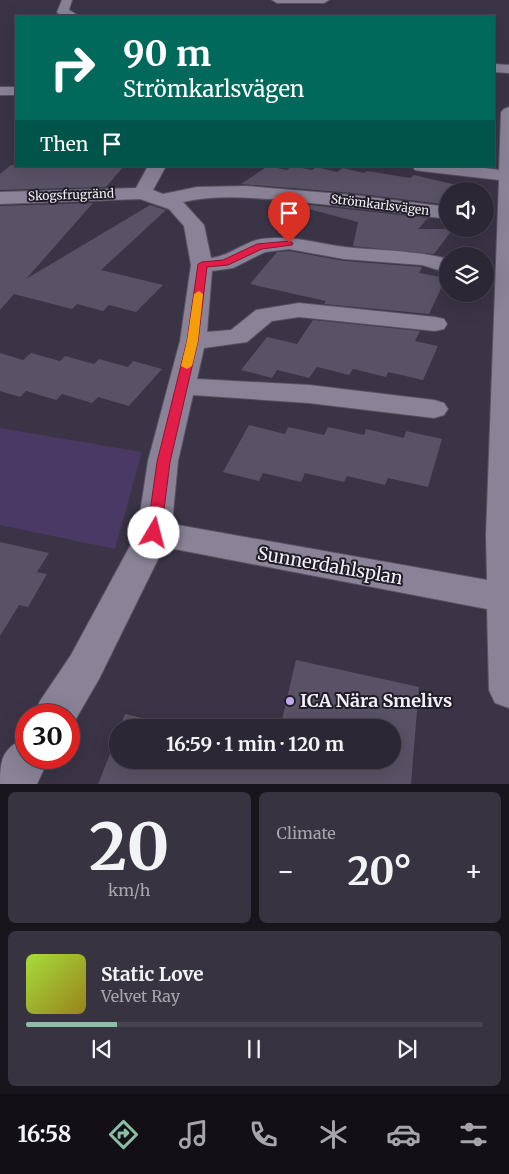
<!DOCTYPE html>
<html lang="en">
<head>
<meta charset="utf-8">
<style>
	:root { --surface:#2c2734; --page:#383340; --text:#f1f3f6; --muted:#a6a5ac; --line:#48444f; --accent:#8abfa5 }
	body { margin:0; font-family:Merriweather,serif; background:var(--page); color:var(--text); height:100vh; display:flex; flex-direction:column; font-size:19px; white-space:nowrap }
	* { box-sizing:border-box; margin:0 }
	p { font-size:16px; color:var(--muted) }
	.icon { flex:none; width:28px; height:28px; fill:none; stroke:currentColor; stroke-width:2; stroke-linecap:round; stroke-linejoin:round }
	.map { position:relative; height:784px; overflow:hidden }
	.sheet { display:flex; flex-direction:column; gap:8px; padding:8px; background:#18151d; flex:1 }
	.sheet>* { flex:none }
	.hud { position:absolute; left:15px; top:15px; width:480px; height:152px; border-radius:0px; box-shadow:0 5px 20px #0002,0 0 0 1px var(--line); background:#00695c; color:#fff; overflow:hidden }
	.buttons { position:absolute; left:439px; top:182px; display:grid; gap:10px }
	.buttons a { display:grid; place-items:center; width:55px; height:55px; border-radius:50%; background:var(--surface); box-shadow:0 5px 20px #0002,0 0 0 1px var(--line); font-size:25px }
	.speed { position:absolute; left:15px; top:704px; display:flex; gap:10px; font-size:25px; font-weight:700; text-align:center }
	.speed>* { display:grid; place-content:center; width:65px; height:65px; border-radius:50%; background:var(--surface); box-shadow:0 5px 20px #0002,0 0 0 1px var(--line); line-height:1 }
	.speed .limit { border:8px solid #d22; background:#fff; color:#111 }
	.pin { position:absolute; display:grid; place-items:center; width:42px; height:42px; color:#fff; margin:-51px -21px; border-radius:50% 50% 50% 0; rotate:-45deg; box-shadow:0 0 5px #0007 }
	.pin .icon { rotate:45deg }
	.me { position:absolute; width:55px; margin:-28px; rotate:8deg; stroke-linejoin:round; filter:drop-shadow(0 0 4px #0008) }
	.turn { display:flex; align-items:center; gap:18px; height:105px; padding:0 25px; font-size:22px }
	.turn .icon { width:65px; height:65px; stroke-width:2.5 }
	.turn b { display:block; font-size:35px; line-height:42px }
	.then { display:flex; align-items:center; height:48px; padding:0 25px; background:#0003; gap:10px; font-size:19px }
	.big { font-size:38px; font-weight:700; line-height:1.1 }
	.sheet .tile { flex:1; display:flex; flex-direction:column; justify-content:center; gap:8px; min-width:0; padding:0 18px; border-radius:8px; background:var(--page) }
	.sheet .dial { align-items:center; gap:0 }
	.dial b { font-size:65px; line-height:1 }
	.song { display:flex; align-items:center; gap:15px }
	.cover { width:60px; height:60px; border-radius:8px; background:linear-gradient(135deg,hsl(80 70% 55%),hsl(50 70% 35%)) }
	.played { height:5px; border-radius:2px; background:linear-gradient(90deg,var(--accent) 20%,var(--line) 20%) }
	.keys { display:flex; justify-content:space-around; direction:ltr }
	.heat { display:flex; justify-content:space-between; align-items:center; font-size:28px; direction:ltr }
	.sheet .tiles { flex:1; display:grid; gap:8px; grid-template-columns:1fr 1fr }
	.tile:last-child { grid-column:span 2 }
	.trip { position:absolute; left:109px; top:719px; width:292px; height:50px; border-radius:25px; background:var(--surface); box-shadow:0 5px 20px #0002,0 0 0 1px var(--line); font-weight:700; line-height:50px; text-align:center }
	.dock { display:flex; height:80px; justify-content:space-around; align-items:center; background:#121015; color:var(--muted) }
	.dock .icon { width:35px; height:35px }
	.dock .active { color:var(--accent) }
	.dock b { font-size:22px; color:var(--text) }
	.map>svg:first-child { display:block }
</style>
</head>
<body>
<div class="map">
<svg width="509" height="784" viewBox="0 0 509 784">
	<rect width="100%" height="100%" fill="#3a3446"/>
	<polygon fill="#493964" points="0,428 142,452 115,549 0,525"/>
	<g fill="#595266">
		<polygon points="11,165 16,166 124,166 106,187 0,190 0,174"/>
		<polygon points="268,166 287,170 292,166 312,170 316,167 337,172 343,168 364,173 367,171 410,178 414,175 461,186 456,191 448,191 448,199 442,204 353,193 241,184"/>
		<polygon points="282,202 428,218 418,229 453,229 434,254 353,246 358,222"/>
		<polygon points="93,203 26,279 150,205 166,210 101,270 163,285 136,312 109,305 103,311 77,304 72,309 14,294 0,310 0,206"/>
		<polygon points="289,251 344,261 422,267 419,273 446,278 429,314 324,304 326,301 250,284 277,252"/>
		<polygon points="313,320 420,331 415,341 438,346 423,380 388,372 386,377 353,369 349,375 317,367 309,378 277,370 272,378 241,370 267,337 297,344"/>
		<polygon points="0,353 23,360 31,353 60,361 65,356 94,364 99,359 128,367 133,361 162,369 129,406 98,397 92,403 62,394 56,400 26,391 20,397 0,391"/>
		<polygon points="249,425 285,434 288,427 324,435 328,427 364,435 366,429 404,438 406,431 442,439 428,487 388,478 385,485 347,476 344,482 305,473 301,482 263,473 259,481 223,472"/>
		<polygon points="0,542 49,553 37,572 47,574 28,607 19,605 0,636"/>
		<polygon points="296,660 419,687 411,784 98,784 118,734 118,760 392,760 392,728 280,728"/>
		<polygon points="125,714 183,728 120,728"/>
	</g>
	<g fill="none" stroke-linecap="round" stroke-linejoin="round">
		<defs>
			<g id="minor">
				<polygon points="62,0 72,0 69,10 79,16 59,14 57,12"/>
				<polygon points="272,0 329,0 324,3 277,3"/>
				<polygon points="494,64 509,65 509,73 494,72"/>
				<rect x="0" y="87" width="16" height="8"/>
				<path d="M509,107V708L495,703L489,690L487,609L164,547L99,679L70,729L69,715H34L40,701L71,655L137,533L148,461L180,341L191,265L184,226L169,209L140,199L0,204V192L136,188L148,166H166L153,190L163,194L197,187L246,186L353,195L448,207V219C395,212 343,206 291,201C255,198 218,194 183,202L204,225L211,258C230,256 243,242 261,239C294,235 314,243 345,247C380,251 414,250 448,259V271L445,272L422,265L344,259L289,249L265,252L233,268L212,271L207,332L231,330L256,310L299,303L435,317L444,319L447,324L444,329L435,331L299,317L272,321L247,342L204,348L197,379L309,385L434,400L444,403L448,409L444,415L434,418L309,403L193,395L178,461L172,524L487,580L486,535L499,180L421,171L415,170L412,166H470L499,170L501,112L504,109Z"/>
				<path d="M26,738V758H49L37,784H0C0,760 2,748 26,738Z"/>
			</g>
		</defs>
		<use href="#minor" stroke="#585262" stroke-width="2"/>
		<use href="#minor" fill="#8a8398" fill-rule="evenodd"/>
	</g>
	<polygon fill="#e11d48" stroke="#92132f" points="289,241 293,243 292,245 262,249 228,265 207,267 198,341 170,462 161,533 159,537 154,539 149,537 147,533 157,462 187,341 198,264 202,262 223,260 257,244"/>
	<polygon fill="#f59e0b" points="199,291 203,294 198,341 192,366 187,369 181,366 187,341 194,294"/>
	<circle fill="#c3a7f2" stroke="#201d26" stroke-width="2" cx="290" cy="701" r="5"/>
	<g text-anchor="middle" stroke-width="4" stroke-linejoin="round" paint-order="stroke">
		<g font-size="12" fill="#f3effb" stroke="#201d26">
			<text transform="translate(71 195) rotate(-2)" y="4">Skogsfrugränd</text>
			<text transform="translate(380 205) rotate(7)" y="4">Strömkarlsvägen</text>
		</g>
		<g font-size="18" fill="#f3effb" stroke="#201d26">
			<text transform="translate(330 566) rotate(10)" y="6">Sunnerdahlsplan</text>
		</g>
		<g font-size="18" font-weight="bold" fill="#f3effb" stroke="#201d26" text-anchor="start">
			<text x="300" y="707">ICA Nära Smelivs</text>
		</g>
	</g>
</svg>
<div class="buttons">
<a><svg class="icon" aria-label="sound" viewBox="0 0 24 24"><path d="M4 9h4l5-4v14l-5-4H4zM17 9q2 3 0 6"/></svg></a>
<a><svg class="icon" aria-label="layers" viewBox="0 0 24 24"><path d="M12 4l9 5-9 5-9-5zM3 14l9 5 9-5"/></svg></a>
</div>
<div class="speed"><div class="limit">30</div></div>
<div class="pin" style="left:289px;top:243px;background:#d93025"><svg class="icon" aria-label="arrive" viewBox="0 0 24 24"><path d="M6 21V4h12l-3 4 3 4H6"/></svg></div>
<svg class="me" style="left:154px;top:533px" viewBox="-20 -20 40 40"><circle r="19" fill="#fff"/><path d="M0-13L10 11 0 6-10 11z" fill="#e11d48"/></svg>
<div class="trip">16:59 · 1 min · 120 m</div>
<div class="hud">
<div class="turn"><svg class="icon" aria-label="right" viewBox="0 0 24 24"><path d="M7 20v-9h11M14 6l5 5-5 5"/></svg><div><b>90 m</b>Strömkarlsvägen</div></div>
<div class="then">Then<svg class="icon" aria-label="arrive" viewBox="0 0 24 24"><path d="M6 21V4h12l-3 4 3 4H6"/></svg></div>
</div>
</div>
<section class="sheet">
<div class="tiles">
<div class="tile dial"><b>20</b><p>km/h</p></div>
<div class="tile"><p>Climate</p>
<div class="heat"><a>−</a><b class="big">20°</b><a>+</a></div>
</div>
<div class="tile">
<div class="song"><i class="cover"></i><div><b>Static Love</b><p>Velvet Ray</p></div></div>
<div class="played"></div>
<div class="keys"><svg class="icon" aria-label="previous" viewBox="0 0 24 24"><path d="M18 5L8 12l10 7zM5 5v14"/></svg><svg class="icon" aria-label="pause" viewBox="0 0 24 24"><path d="M8 5v14M16 5v14"/></svg><svg class="icon" aria-label="next" viewBox="0 0 24 24"><path d="M6 5l10 7-10 7zM19 5v14"/></svg></div>
</div>
</div>
</section>
<nav class="dock">
<b>16:58</b>
<svg class="icon active" aria-label="directions" viewBox="0 0 24 24"><path d="M12 3l9 9-9 9-9-9zM9 14v-3h6M13 9l2 2-2 2"/></svg>
<svg class="icon" aria-label="music" viewBox="0 0 24 24"><path d="M9 18V5l10-2v13"/><circle cx="6" cy="18" r="3"/><circle cx="16" cy="16" r="3"/></svg>
<svg class="icon" aria-label="phone" viewBox="0 0 24 24"><path d="M5 4h4l2 5-3 2q2 4 5 5l2-3 5 2v4C11 20 4 13 5 4z"/></svg>
<svg class="icon" aria-label="climate" viewBox="0 0 24 24"><path d="M12 3v18M4 7l16 10M4 17L20 7"/></svg>
<svg class="icon" aria-label="car" viewBox="0 0 24 24"><path d="M5 17H2v-5l4-1 3-4h7l3 4 3 1v5h-3M9 17h6M6 11h13"/><circle cx="7" cy="17" r="2"/><circle cx="17" cy="17" r="2"/></svg>
<svg class="icon" aria-label="filters" viewBox="0 0 24 24"><path d="M4 7h16M4 17h16"/><circle cx="9" cy="7" r="2"/><circle cx="15" cy="17" r="2"/></svg>
</nav>
</body>
</html>
